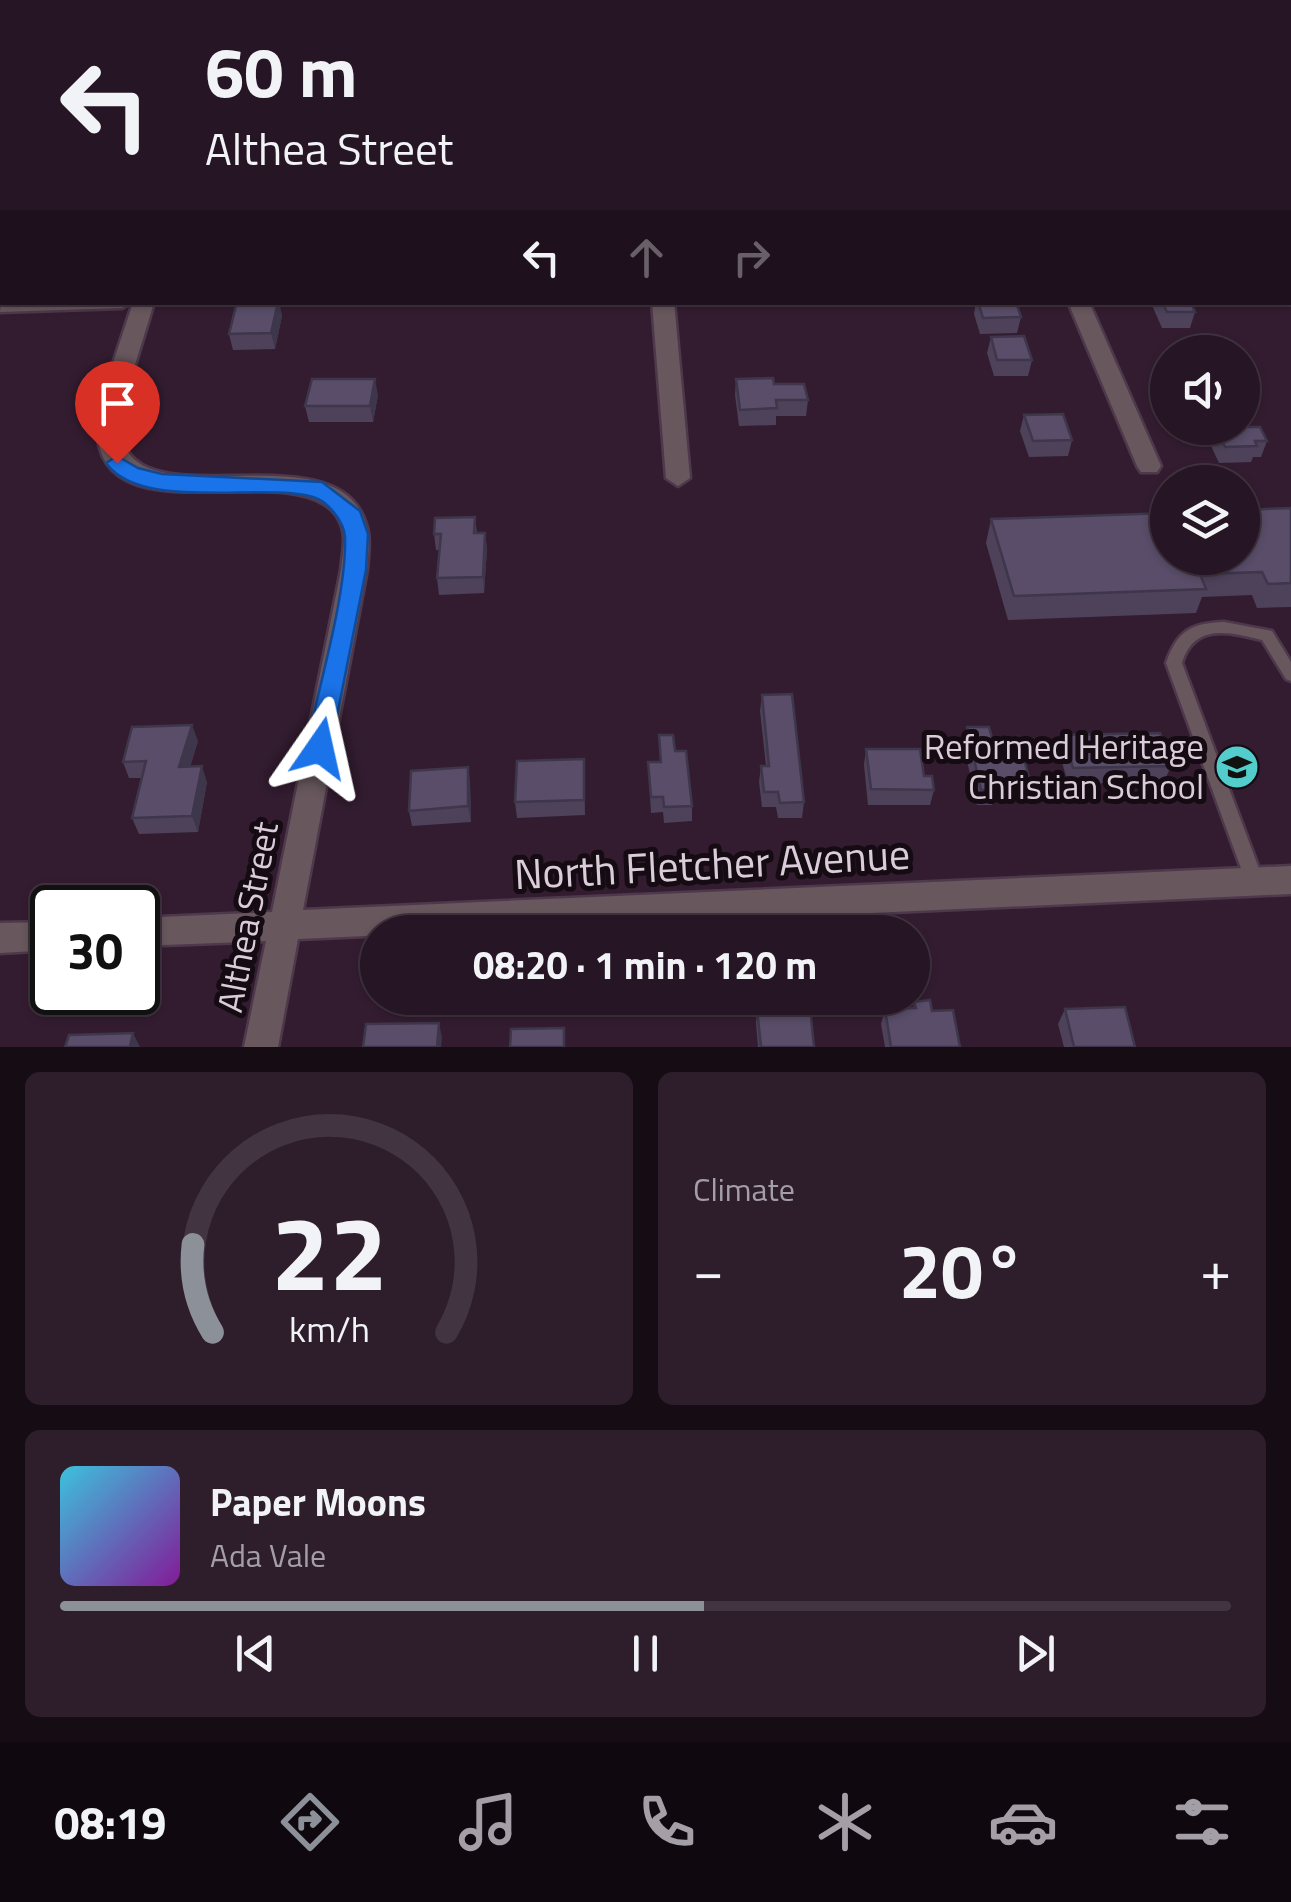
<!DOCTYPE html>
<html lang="en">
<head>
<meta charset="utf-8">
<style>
	:root { --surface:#261524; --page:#2e1e2c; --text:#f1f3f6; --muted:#a49fa6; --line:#423441; --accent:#8c9099 }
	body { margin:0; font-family:"Titillium Web",sans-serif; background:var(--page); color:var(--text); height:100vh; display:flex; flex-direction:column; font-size:38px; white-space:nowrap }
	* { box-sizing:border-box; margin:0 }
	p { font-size:32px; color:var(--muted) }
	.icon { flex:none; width:55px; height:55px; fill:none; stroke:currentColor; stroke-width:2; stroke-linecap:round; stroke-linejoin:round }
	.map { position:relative; height:1047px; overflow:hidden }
	.drawer { display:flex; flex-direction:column; gap:25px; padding:25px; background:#150c14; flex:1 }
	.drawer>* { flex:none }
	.top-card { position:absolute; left:0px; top:0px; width:1292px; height:305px; box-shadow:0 2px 8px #0004,0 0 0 2px var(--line); background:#261524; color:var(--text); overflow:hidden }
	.controls { position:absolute; left:1150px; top:335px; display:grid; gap:20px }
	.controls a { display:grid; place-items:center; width:110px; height:110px; border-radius:50%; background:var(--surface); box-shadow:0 2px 8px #0004,0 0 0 2px var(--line); font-size:50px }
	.speed { position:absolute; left:30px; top:885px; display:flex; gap:20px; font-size:50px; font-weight:700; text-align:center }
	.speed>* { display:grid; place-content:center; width:130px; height:130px; border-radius:50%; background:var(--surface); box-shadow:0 2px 8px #0004,0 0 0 2px var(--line); line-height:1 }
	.speed .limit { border:5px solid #111; border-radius:15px; background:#fff; color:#111 }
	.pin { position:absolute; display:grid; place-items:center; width:85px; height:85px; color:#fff; margin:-102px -42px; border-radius:50% 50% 50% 0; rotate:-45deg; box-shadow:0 0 10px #0007 }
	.pin .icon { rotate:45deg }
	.me { position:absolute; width:110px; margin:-55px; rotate:11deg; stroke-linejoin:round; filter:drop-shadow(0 0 8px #0008) }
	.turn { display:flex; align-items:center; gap:35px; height:210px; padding:0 40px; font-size:45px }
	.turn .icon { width:130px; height:130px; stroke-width:2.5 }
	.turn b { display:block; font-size:70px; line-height:85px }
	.lanes { display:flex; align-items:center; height:95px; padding:0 40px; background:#0003; justify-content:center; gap:50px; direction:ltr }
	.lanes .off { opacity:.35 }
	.big { font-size:75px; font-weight:700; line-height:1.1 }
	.drawer .widget { flex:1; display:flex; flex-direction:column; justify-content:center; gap:15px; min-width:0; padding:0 35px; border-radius:15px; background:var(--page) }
	.drawer .dial { align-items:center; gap:0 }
	.dial svg { height:260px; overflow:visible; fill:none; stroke:var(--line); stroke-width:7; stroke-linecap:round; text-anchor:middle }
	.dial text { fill:var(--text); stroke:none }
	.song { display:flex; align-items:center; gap:30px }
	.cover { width:120px; height:120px; border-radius:15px; background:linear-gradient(135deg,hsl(190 70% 55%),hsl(290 70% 35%)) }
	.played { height:10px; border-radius:5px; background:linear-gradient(90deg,var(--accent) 55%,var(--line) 55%) }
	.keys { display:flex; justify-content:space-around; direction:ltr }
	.heat { display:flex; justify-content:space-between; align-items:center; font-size:55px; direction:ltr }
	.drawer .tiles { flex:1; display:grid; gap:25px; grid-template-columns:1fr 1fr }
	.widget:last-child { grid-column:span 2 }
	.trip { position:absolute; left:360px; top:915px; width:570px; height:100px; border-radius:50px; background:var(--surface); box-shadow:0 2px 8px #0004,0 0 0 2px var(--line); font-weight:700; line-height:100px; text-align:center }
	.menu { display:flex; height:160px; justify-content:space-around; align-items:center; background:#0f080e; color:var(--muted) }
	.menu .icon { width:70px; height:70px }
	.menu .on { color:var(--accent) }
	.menu b { font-size:45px; color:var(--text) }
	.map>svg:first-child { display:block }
</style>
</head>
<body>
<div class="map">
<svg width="1291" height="1047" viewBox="0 0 1291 1047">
	<rect width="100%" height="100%" fill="#331c30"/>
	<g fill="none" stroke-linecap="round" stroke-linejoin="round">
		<defs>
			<g id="lane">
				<polygon points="2,35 2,42 0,43 0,36"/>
				<path d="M1224,622L1272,631L1291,662V681L1286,679L1262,640C1229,632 1194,623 1182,663L1264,882L1261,887L1255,890L1249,887L1246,882L1166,663C1177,631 1191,623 1224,622Z"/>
			</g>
			<g id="street">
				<polygon points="66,0 85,0 86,2 68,2"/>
				<polygon points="1253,0 1269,0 1270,2 1254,2"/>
				<rect x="1290" y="13" width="1" height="10"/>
				<rect x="1290" y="34" width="1" height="12"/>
				<polygon points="2,299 2,302 132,302 122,308 0,312"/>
				<path d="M133,302H154C147,329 120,406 121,428C125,527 337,425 366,524C371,539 368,555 367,570L303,910L1291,866V894L298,939L278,1047H244L266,941L138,946V918L272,912L341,570C342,556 347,538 341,524C310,446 97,548 97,427C97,404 125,330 133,302Z"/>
				<polygon points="652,302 674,302 690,478 678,486 666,478"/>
				<polygon points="1068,302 1089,302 1161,466 1157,472 1141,472 1137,466"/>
				<polygon points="52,922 52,950 0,953 0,923"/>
			</g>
		</defs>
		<use href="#lane" stroke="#4e384b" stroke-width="5"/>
		<use href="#street" stroke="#4e384b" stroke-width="5"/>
		<use href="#lane" fill="#68585d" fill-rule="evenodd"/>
		<use href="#street" fill="#68585d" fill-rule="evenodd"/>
	</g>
	<g fill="#4d425a">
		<polygon points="223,0 268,0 267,2 224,2"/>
		<rect x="286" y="0" width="43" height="2"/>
		<polygon points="348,0 399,0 398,2 359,2"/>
		<rect x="410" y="0" width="42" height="2"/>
		<rect x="522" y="0" width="26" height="2"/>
		<polygon points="0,43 2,43 2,71 0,70"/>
		<polygon points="237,302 279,302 282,316 275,349 233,350 229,334"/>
		<polygon points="726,302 752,302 752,304 727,305"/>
		<polygon points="976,302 1016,302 1021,317 1017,333 980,334 974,314"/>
		<polygon points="1191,302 1195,312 1190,328 1162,328 1151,303"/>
		<polygon points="991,337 1032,360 1028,376 994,376 987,353"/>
		<polygon points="736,379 774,384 808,400 806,416 776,416 776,425 739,426 735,395"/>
		<polygon points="378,395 373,422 309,422 305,406"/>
		<polygon points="1242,397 1251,410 1246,422 1249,427 1267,441 1261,457 1253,457 1251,462 1219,463 1205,433 1207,428 1242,428"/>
		<polygon points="1024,415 1072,440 1068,456 1029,457 1020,431"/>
		<polygon points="1291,508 1291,607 1257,608 1252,595 1202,597 1196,613 1008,620 986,543 991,519"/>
		<polygon points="475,517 477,533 485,533 487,549 484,593 439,595 437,578 440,550 436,550 434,534"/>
		<polygon points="762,695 804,802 802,818 778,818 776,807 762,807 759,782 761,766 766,766 760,711"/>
		<polygon points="967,727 992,738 1030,781 1025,796 994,797 992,805 977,805 963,743"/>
		<polygon points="659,735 675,751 692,806 692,821 664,823 663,812 651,813 648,762 660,762"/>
		<polygon points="1064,735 1171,766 1164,782 1068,784 1059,751"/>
		<polygon points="198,741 190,767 207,782 198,832 139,834 132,818 142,778 129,778 123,762"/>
		<polygon points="866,749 924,776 934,790 930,805 868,805 864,765"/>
		<polygon points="584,759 585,815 517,818 515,802"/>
		<polygon points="468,767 470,783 471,822 412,826 409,811"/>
		<polygon points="914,1002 932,1011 960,1047 885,1047 881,1024 885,1009 913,1008"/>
		<polygon points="757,1009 814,1047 758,1047 756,1023"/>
		<polygon points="1065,1009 1135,1047 1064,1047 1058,1024"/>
	</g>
	<g fill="#3e364a">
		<rect x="172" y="0" width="30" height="2"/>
		<rect x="624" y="0" width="24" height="2"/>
		<polygon points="278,302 282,316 275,349 271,333"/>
		<polygon points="375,379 378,395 373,422 370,406"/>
		<polygon points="485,533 487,549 484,593 483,577"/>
		<polygon points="192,725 198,741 185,783 179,767"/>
		<polygon points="202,766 207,782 198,832 192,816"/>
		<polygon points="468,767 470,783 471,822 468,806"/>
		<polygon points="439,1023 442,1038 441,1047 437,1047"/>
		<polygon points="133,1033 140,1047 130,1047"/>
	</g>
	<g fill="#594d69" stroke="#3e364a" stroke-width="2.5">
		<rect x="0" y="43" width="2" height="13"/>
		<polygon points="237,302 278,302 271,333 229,334"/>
		<polygon points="978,302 1016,302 1021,317 983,318"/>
		<polygon points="1162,302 1191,302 1195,312 1167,312"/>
		<polygon points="1024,336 1032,360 997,360 991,337"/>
		<polygon points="1209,341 1215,352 1181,352 1188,352 1183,343"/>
		<polygon points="773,378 774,384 804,384 808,400 776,400 777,408 740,410 736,379"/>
		<polygon points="312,379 375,379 370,406 305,406"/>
		<polygon points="1242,397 1244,397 1251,410 1242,411"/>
		<polygon points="1063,414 1072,440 1033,441 1024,415"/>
		<polygon points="1242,414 1249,427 1260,427 1267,441 1255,441 1257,446 1225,447 1216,428 1242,428"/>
		<polygon points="1291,508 1291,583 1268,584 1262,572 1200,574 1206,589 1014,596 991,519 1168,513 1168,558 1242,558 1242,510"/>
		<polygon points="475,517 474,533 485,533 483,577 437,578 441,534 434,534 435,518"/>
		<polygon points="792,694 804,802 780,803 778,792 764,792 761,766 769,766 762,695"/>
		<polygon points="192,725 179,767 202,766 192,816 132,818 146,761 123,762 132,727"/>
		<polygon points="967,727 989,727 992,738 1018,737 1030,781 994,782 996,789 981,790"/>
		<polygon points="1160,733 1171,766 1073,768 1064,735"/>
		<polygon points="659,735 673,735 675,751 686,751 692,806 664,807 663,797 651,797 648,762 661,762"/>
		<polygon points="866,749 920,749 924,776 932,776 934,790 871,789"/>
		<polygon points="584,759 584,800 515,802 517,761"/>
		<polygon points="468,767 468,806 409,811 411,771"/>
		<polygon points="930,1000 932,1011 953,1010 960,1047 891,1047 885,1009 916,1008 914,1002"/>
		<polygon points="810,1007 814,1047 761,1047 757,1009"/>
		<polygon points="1125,1007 1135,1047 1074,1047 1065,1009"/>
		<polygon points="439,1023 437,1047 363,1047 366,1024"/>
		<polygon points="564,1028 564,1047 510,1047 511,1029"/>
		<polygon points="133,1033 130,1047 65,1047 69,1035"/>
	</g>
	<path fill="#1a73e8" stroke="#114b97" stroke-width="2.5" d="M117,456L138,468L162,474L322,482L360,511L368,534L366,570L329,756L320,759L310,756L306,748C318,689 347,594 345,537C344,522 328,501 313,497C260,482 141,512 106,463Z"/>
	<defs>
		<symbol id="school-disc" viewBox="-11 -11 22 22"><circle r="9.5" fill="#52cdcc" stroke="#150b13"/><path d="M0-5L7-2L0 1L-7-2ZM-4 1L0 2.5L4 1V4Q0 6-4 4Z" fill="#111"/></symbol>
	</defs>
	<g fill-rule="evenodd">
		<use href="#school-disc" x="1212" y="742" width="50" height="50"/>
	</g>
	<g text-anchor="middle" stroke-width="10" stroke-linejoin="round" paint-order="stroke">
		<g font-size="35" fill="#dbccd9" stroke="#150b13" text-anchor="end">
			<text x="1204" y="759">Reformed Heritage<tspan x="1204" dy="40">Christian School</tspan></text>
		</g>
		<g font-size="35" fill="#dbccd9" stroke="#150b13">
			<text transform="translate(248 917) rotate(-79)" y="12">Althea Street</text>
		</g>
		<g font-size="42" fill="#dbccd9" stroke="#150b13">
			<text transform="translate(712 864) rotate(-3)" y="15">North Fletcher Avenue</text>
		</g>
	</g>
</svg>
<div class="controls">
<a><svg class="icon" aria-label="sound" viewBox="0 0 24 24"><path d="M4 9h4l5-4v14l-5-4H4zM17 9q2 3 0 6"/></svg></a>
<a><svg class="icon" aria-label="layers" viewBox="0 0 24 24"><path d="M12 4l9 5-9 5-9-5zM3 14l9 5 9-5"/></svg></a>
</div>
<div class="speed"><div class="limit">30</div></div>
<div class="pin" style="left:117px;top:463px;background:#d93025"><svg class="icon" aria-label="arrive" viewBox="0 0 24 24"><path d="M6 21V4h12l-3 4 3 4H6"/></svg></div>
<svg class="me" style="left:320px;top:748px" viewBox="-20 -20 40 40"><path d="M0-17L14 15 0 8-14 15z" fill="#1a73e8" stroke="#fff" stroke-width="4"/></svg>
<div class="trip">08:20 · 1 min · 120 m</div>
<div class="top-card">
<div class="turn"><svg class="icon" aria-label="left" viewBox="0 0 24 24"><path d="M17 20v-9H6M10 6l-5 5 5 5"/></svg><div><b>60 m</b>Althea Street</div></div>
<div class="lanes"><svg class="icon" aria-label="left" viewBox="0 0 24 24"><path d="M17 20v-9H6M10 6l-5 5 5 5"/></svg><svg class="icon off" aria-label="ahead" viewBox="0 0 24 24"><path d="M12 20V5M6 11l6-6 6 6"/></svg><svg class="icon off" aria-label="right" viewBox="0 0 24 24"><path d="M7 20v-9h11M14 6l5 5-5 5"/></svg></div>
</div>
</div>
<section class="drawer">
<div class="tiles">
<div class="widget dial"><svg viewBox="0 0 100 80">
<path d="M14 69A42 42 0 1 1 86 69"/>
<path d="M14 69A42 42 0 0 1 8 42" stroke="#8c9099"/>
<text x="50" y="56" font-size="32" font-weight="700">22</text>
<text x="50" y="72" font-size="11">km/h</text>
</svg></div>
<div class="widget"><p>Climate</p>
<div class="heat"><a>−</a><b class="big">20°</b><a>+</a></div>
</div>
<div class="widget">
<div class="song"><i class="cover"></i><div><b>Paper Moons</b><p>Ada Vale</p></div></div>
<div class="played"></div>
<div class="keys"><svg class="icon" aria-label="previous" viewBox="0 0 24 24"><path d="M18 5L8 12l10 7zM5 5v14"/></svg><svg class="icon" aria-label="pause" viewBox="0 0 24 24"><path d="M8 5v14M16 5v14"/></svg><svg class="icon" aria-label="next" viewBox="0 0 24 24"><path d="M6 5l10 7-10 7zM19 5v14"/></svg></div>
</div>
</div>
</section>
<nav class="menu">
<b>08:19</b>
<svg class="icon on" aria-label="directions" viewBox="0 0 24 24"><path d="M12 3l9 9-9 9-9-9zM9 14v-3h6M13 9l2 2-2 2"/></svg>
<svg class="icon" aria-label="music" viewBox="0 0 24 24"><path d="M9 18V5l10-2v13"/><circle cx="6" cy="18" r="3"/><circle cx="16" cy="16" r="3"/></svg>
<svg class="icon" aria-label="phone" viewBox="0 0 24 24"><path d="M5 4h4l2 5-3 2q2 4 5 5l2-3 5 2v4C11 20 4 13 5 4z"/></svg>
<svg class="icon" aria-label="climate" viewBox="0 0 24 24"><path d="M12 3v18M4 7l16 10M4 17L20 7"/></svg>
<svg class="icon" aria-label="car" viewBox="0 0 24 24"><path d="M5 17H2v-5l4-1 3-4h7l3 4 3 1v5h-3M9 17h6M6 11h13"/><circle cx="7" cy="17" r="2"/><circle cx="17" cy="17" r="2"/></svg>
<svg class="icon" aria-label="filters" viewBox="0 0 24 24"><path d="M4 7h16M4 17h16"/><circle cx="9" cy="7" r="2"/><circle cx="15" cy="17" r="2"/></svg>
</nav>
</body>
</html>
